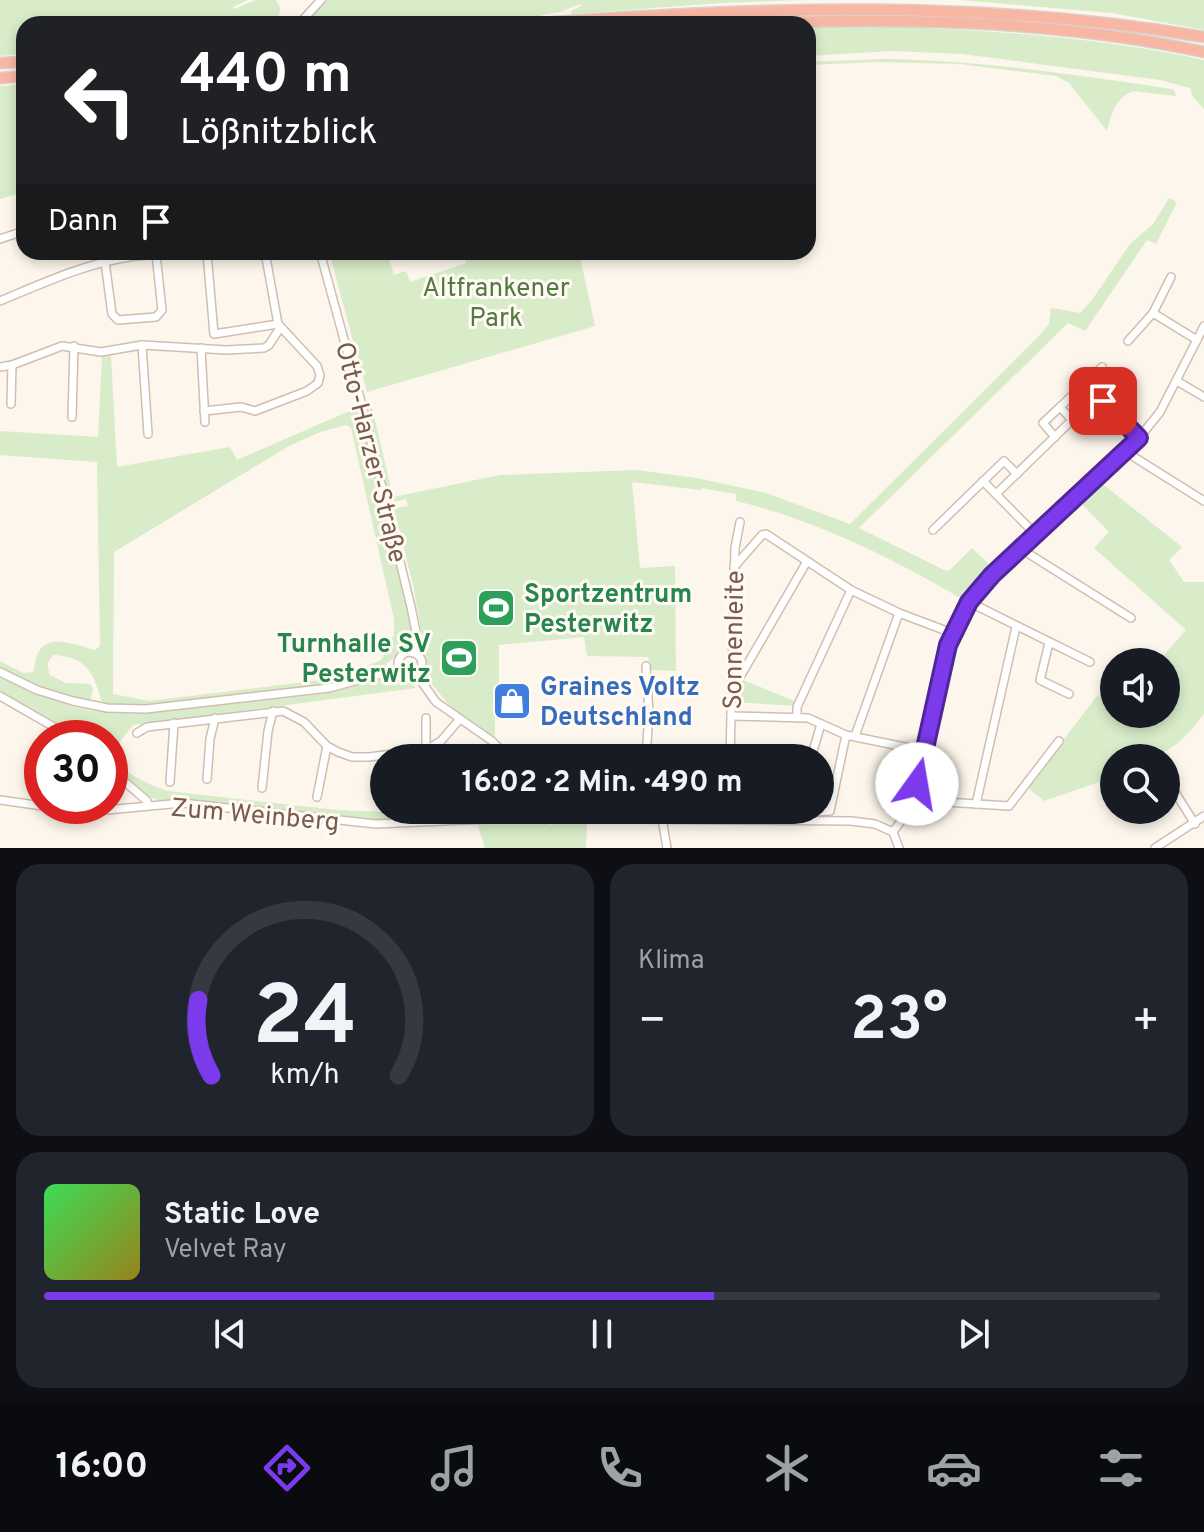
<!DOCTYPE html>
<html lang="de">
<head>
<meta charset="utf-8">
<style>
	:root { --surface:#171b24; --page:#20242c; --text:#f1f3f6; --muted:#9ea1a6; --line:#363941; --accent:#7c3aed }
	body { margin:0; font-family:Overpass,sans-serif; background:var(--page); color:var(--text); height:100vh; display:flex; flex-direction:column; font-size:30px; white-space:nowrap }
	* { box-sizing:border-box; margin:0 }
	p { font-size:26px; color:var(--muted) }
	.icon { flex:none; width:44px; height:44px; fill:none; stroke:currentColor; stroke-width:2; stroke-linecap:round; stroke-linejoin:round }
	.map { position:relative; height:848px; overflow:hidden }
	.details { display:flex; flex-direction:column; gap:16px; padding:16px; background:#0d0f14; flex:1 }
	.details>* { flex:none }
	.guide { position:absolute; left:16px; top:16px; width:800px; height:244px; border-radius:24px; box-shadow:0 4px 12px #0003; background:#202124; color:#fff; overflow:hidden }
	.controls { position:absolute; left:1100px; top:648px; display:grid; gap:16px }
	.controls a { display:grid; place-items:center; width:80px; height:80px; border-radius:50%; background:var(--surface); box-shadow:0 4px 12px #0003; font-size:40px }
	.speed { position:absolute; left:24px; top:720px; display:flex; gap:16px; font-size:40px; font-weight:700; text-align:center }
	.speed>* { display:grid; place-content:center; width:104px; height:104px; border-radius:50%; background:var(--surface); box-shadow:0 4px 12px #0003; line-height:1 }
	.speed .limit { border:12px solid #d22; background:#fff; color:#111 }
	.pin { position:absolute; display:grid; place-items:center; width:68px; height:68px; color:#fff; margin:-34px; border-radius:16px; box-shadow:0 4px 12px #0006 }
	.me { position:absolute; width:88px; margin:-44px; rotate:13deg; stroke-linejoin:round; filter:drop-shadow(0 0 6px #0008) }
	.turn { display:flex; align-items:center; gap:28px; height:168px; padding:0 32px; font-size:36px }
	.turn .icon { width:104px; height:104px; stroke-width:2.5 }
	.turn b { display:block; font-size:56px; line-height:68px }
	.then { display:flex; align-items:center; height:76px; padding:0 32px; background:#0003; gap:16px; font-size:30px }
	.big { font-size:60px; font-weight:700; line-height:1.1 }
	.details .widget { flex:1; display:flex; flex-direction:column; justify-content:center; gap:12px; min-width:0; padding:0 28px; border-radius:24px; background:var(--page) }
	.details .dial { align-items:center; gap:0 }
	.dial svg { height:208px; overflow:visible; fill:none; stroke:var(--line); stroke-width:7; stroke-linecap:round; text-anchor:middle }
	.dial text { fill:var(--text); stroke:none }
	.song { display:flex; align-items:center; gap:24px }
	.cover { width:96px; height:96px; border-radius:12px; background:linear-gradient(135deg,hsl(130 70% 55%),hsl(50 70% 35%)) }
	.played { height:8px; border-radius:4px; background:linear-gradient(90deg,var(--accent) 60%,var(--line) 60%) }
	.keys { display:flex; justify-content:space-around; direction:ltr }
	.heat { display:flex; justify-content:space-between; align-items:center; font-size:44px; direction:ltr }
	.details .tiles { flex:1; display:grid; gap:16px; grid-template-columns:1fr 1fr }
	.widget:last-child { grid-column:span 2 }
	.trip { position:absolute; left:370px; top:744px; width:464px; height:80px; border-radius:40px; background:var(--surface); box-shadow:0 4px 12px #0003; font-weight:700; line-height:80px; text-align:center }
	.menu { display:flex; height:128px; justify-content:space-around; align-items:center; background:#090b0e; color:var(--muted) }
	.menu .icon { width:56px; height:56px }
	.menu .selected { color:var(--accent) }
	.menu b { font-size:36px; color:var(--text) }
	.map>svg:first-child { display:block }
</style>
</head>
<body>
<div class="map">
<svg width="1204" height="848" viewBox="0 0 1204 848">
	<rect width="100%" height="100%" fill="#fdf6ec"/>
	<g fill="#d8ecc9" fill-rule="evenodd">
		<path d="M0,0H248L233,7L234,9L256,0H275C284,7 279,15 275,24H24V54L0,56Z"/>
		<polygon points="326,0 806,0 722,3 572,14 571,11 581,6 580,4 560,12 541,15 542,24 304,24"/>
		<polygon points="960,0 1204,0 1204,30 1112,13"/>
		<path d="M899,27C1002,31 1103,38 1204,60V109L1193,97L1190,88L1160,80L962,54L890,51L808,56V28Z"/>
		<path d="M881,59C977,60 1071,74 1166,88L1174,90L1176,96L1133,91C1116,98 1111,114 1107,131L1069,83L1056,76L959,64L877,62L808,65V62Z"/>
		<polygon points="24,84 24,192 0,199 0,86"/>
		<path d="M1169,198L1177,202L1156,244L1147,240L1085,331L1068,323L859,528L946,571L951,569L972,548L994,569L965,601C893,558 818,521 736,501V494L702,488L701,490L632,482L640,568L675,566L676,671L651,670L648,657L587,656L584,637L499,645V698H495V737L451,707L429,681L414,589L394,508L408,506L406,499L394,502L393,497L388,498L368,417L371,403L393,497L500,475L637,470L696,478L766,493L850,524L1041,334L1049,324L1051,308L1080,313L1092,300L1130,244L1153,224Z"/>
		<polygon points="329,252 387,252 394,275 406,271 410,282 466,263 463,252 579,252 595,326 367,392"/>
		<path d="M111,356L117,467L230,447L237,460L352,410L361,413L404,589L413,636L392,660L386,663L387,666L352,679L327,684L145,706L102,703C94,674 88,657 54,655C46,662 47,666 50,675L66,683L90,684L93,688L91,699L87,701L48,690L0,668V661L23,673L33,672C35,666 35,659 38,653C48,632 79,646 95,650L100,646L97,462L0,455V431L98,437L102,357ZM346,425L351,428L394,619V635L381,660L338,678L149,701L113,694L114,552L289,446L320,432Z"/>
		<path d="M1100,482L1182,547L1169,560L1184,582H1204V714C1172,754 1164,758 1114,758V777L1044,801L1027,787L1097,696L1114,701V714H1166V662H1158L1186,630L1094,548L1109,532L1079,501Z"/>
		<path d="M390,677L410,681L416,688L133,725L112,752C117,772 150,785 168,791L337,810L383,812L494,810V815L393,821L332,818L183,800L160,801L140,793L110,766V738H75L0,694V678L71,706L93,711L137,714L323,694Z"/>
		<polygon points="743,680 797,702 795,706 734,702 734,696"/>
		<polygon points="530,821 547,821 549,825 553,824 555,821 587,823 586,848 485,848 477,823"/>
	</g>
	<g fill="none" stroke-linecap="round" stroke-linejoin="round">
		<polyline stroke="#dcd0c4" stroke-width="10" stroke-dasharray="10 5" stroke-linecap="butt" points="529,24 543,23"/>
		<defs>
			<g id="minor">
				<polyline points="299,24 321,0"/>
				<polyline points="0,239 24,231"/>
				<polyline points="320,252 363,409 411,607 416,632 413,653"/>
				<polyline points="207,253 214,334 278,324"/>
				<polyline points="105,262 112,314 118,320 156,317 162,310 156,254"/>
				<path d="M0,301C41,284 84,264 129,257C158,252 187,256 216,252"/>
				<polyline points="1153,313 1171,277"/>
				<polyline points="1128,341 1153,313 1197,340"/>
				<polyline points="142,345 148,434"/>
				<polyline points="201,348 205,422"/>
				<polyline points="0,367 12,365 62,346 101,352 142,345 226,350 264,348 269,345 280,328"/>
				<polyline points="1177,381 1204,397"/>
				<polyline points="1085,382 1139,438"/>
				<polyline points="11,404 12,365"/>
				<polyline points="204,411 241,407 255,411 307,391 318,383 320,375 317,366 278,324 265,252"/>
				<polyline points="72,417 74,346"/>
				<polyline points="1055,437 1043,423 1060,407"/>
				<polyline points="1126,452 1204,501"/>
				<polyline points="983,481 1036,535"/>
				<polyline points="996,494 1072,420 1060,407 1102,367"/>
				<polyline points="933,530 1004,461 1017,474"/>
				<polyline points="1021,549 1131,618"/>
				<polyline points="734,567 762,535 766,534 851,590 899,613 952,633"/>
				<polyline points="969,602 1090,662"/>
				<polyline points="1049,643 1040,680 1069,694"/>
				<circle cx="410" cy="664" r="12"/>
				<polyline points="646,666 649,713 646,758"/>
				<polyline points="0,672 37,690 73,701 107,708 146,709 329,688 399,669"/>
				<polyline points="416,674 436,702 492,741 509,758"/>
				<polyline points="733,689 806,563"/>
				<polyline points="0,696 73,738"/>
				<polyline points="731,716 808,718 846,735 924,751"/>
				<polyline points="797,718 797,707 851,590"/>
				<polyline points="137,733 147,727 283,711 304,722 327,746 338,752 352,757 369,757 426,750 441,741 459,720"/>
				<polyline points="855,736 899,613"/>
				<polyline points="426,758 426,718"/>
				<polyline points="730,758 735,548 740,522"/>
				<polyline points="811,758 821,724"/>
				<polyline points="110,769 147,801 148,806"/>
				<polyline points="1166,778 1195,824"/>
				<polyline points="207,779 210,739 215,718"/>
				<polyline points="170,782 174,723"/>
				<polyline points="262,788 268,731 273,711"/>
				<polyline points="317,797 327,746"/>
				<polyline points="0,800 85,812 182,803 376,824 551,816 641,819 851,821 875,824 893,832"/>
				<polyline points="913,800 1009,806 1059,741"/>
				<polyline points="976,804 1016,627"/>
				<polyline points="796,810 800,813 830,811 846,735"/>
				<polyline points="662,819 667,848"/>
				<polyline points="893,832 911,807 948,645 969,602 992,575 1139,438 1160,412 1204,326"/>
				<polyline points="893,832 899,848"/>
				<polyline points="1155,848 1204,816"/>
			</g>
			<g id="highway">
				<path d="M543,23C764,6 986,0 1204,37"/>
				<path d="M726,24C886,18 1046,18 1204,52"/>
				<polyline points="0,63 24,62"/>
				<polyline points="0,78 24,76"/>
			</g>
		</defs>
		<use href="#minor" stroke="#d1beb0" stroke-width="10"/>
		<use href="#highway" stroke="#dad1cd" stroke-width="13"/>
		<use href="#minor" stroke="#fff" stroke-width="7"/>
		<use href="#highway" stroke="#f7b7a3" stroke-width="10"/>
	</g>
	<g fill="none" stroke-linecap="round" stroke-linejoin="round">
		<defs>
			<polyline id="route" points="917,784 948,645 969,602 992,575 1139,438 1103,401"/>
		</defs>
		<use href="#route" stroke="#51269a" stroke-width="20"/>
		<use href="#route" stroke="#7c3aed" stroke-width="14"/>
	</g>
	<defs>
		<symbol id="stadium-square" viewBox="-11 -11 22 22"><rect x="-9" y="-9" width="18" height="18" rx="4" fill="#2e9e5b" stroke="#fffaf3"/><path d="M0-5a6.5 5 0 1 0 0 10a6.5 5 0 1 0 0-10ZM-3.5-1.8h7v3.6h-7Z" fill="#fff"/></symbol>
		<symbol id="shop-square" viewBox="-11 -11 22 22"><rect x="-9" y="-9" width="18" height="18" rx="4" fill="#3f7fe0" stroke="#fffaf3"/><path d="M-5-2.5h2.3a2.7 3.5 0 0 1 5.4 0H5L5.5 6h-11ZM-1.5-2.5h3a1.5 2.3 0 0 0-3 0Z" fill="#fff"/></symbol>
	</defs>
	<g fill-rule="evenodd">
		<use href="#stadium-square" x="474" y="586" width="44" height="44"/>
		<use href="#stadium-square" x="437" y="636" width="44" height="44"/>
		<use href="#shop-square" x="490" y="679" width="44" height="44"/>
	</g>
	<g text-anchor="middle" stroke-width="6" stroke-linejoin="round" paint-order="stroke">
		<g font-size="26" fill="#537a41" stroke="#fffaf3">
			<text x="496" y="296">Altfrankener<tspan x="496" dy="30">Park</tspan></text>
		</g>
		<g font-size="26" fill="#7a5c4d" stroke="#fffaf3">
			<text transform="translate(372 452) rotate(76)" y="9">Otto-Harzer-Straße</text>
			<text transform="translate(733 640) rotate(-89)" y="9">Sonnenleite</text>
			<text transform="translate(255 814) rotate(5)" y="9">Zum Weinberg</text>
		</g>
		<g font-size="26" font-weight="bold" fill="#27864d" stroke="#fffaf3" text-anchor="start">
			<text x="524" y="602">Sportzentrum<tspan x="524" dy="30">Pesterwitz</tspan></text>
			<text x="431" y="652" text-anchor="end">Turnhalle SV<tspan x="431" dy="30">Pesterwitz</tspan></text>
		</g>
		<g font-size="26" font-weight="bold" fill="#366cbe" stroke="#fffaf3" text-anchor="start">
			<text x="540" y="695">Graines Voltz<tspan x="540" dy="30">Deutschland</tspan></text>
		</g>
	</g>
</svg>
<div class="controls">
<a><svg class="icon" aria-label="sound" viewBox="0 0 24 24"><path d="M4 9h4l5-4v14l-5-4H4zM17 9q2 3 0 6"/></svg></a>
<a><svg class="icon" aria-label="search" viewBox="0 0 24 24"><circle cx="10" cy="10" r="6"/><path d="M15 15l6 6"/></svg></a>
</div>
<div class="speed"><div class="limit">30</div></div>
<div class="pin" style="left:1103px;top:401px;background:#d93025"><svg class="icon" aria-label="arrive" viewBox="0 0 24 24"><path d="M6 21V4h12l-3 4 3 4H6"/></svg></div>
<svg class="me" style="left:917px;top:784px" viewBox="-20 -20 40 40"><circle r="19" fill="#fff"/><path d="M0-13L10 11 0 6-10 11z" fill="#7c3aed"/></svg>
<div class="trip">16:02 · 2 Min. · 490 m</div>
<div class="guide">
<div class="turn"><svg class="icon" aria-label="left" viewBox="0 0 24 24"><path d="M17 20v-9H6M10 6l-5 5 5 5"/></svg><div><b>440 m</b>Lößnitzblick</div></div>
<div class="then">Dann<svg class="icon" aria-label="arrive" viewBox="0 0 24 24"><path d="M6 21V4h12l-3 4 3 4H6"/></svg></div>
</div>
</div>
<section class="details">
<div class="tiles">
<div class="widget dial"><svg viewBox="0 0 100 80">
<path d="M14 69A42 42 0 1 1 86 69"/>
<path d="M14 69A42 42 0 0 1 9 40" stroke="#7c3aed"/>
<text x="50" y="56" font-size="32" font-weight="700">24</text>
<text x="50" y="72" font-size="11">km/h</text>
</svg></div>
<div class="widget"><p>Klima</p>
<div class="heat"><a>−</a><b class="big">23°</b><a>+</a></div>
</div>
<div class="widget">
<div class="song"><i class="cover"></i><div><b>Static Love</b><p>Velvet Ray</p></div></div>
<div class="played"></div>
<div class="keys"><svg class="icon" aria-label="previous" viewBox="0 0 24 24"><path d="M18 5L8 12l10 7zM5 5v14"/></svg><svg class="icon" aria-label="pause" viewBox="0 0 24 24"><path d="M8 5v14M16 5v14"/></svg><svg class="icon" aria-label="next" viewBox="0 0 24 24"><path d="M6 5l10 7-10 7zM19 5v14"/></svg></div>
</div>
</div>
</section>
<nav class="menu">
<b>16:00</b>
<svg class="icon selected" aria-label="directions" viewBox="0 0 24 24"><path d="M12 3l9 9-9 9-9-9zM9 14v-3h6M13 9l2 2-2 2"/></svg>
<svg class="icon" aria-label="music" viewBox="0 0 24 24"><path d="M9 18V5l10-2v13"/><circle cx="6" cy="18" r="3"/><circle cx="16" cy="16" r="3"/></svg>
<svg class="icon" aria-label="phone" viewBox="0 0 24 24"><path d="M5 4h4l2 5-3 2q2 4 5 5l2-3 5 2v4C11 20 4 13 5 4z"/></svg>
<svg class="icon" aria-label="climate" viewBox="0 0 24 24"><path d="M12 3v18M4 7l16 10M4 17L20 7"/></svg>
<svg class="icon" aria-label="car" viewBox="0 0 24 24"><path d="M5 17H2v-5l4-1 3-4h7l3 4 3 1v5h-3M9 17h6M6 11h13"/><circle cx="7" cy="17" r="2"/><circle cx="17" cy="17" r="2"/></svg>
<svg class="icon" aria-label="filters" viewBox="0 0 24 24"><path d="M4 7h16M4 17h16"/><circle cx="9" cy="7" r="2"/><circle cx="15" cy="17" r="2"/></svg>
</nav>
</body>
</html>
